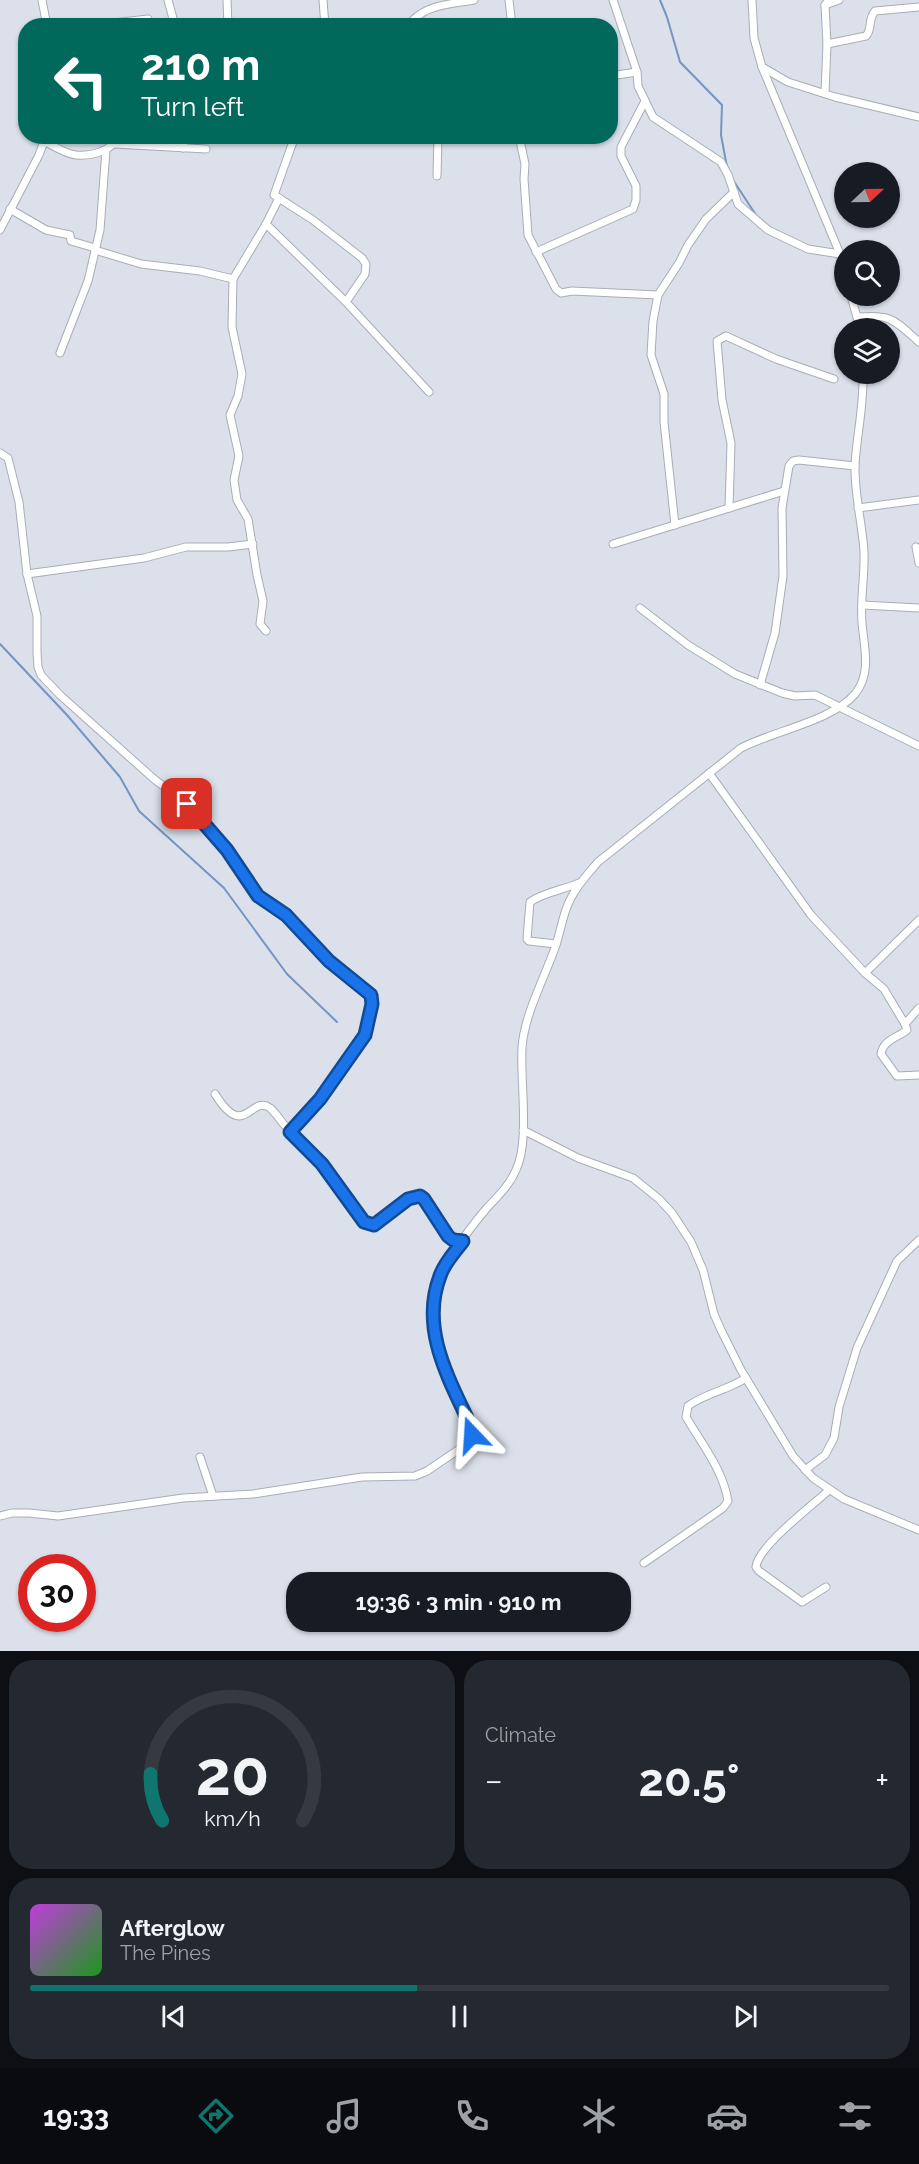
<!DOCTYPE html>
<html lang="en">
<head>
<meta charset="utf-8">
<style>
	:root { --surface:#171b24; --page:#242831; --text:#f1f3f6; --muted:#9ea1a6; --line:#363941; --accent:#0f766e }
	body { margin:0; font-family:Raleway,sans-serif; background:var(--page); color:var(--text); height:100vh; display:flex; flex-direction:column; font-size:22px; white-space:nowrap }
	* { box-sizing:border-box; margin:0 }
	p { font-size:20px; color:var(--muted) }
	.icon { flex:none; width:33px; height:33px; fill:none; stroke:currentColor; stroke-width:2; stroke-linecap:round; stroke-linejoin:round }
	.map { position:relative; height:1651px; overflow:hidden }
	.sheet { display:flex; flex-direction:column; gap:9px; padding:9px; background:#0d0f14; flex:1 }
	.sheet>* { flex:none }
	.banner { position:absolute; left:18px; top:18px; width:600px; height:126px; border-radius:24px; box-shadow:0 2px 4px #0004; background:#00695c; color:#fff; overflow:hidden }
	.needle { width:39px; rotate:68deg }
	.fabs { position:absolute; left:834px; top:162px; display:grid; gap:12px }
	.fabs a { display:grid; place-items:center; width:66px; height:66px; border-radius:50%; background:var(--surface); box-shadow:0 2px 4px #0004; font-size:30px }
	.speed { position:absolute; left:18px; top:1554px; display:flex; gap:12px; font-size:30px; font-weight:700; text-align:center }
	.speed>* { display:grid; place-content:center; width:78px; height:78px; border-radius:50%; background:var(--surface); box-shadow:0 2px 4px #0004; line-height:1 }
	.speed .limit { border:9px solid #d22; background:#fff; color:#111 }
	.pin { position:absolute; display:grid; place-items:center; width:51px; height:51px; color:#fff; margin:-26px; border-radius:12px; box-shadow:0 3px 9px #0006 }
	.me { position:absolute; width:66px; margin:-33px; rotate:340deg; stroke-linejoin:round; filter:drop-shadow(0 0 4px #0008) }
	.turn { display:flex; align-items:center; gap:21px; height:126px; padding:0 24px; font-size:27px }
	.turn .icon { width:78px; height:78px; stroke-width:2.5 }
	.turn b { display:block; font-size:42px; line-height:51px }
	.big { font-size:45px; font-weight:700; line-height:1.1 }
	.sheet .card { flex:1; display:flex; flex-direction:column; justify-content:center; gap:9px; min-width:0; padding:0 21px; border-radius:24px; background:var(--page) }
	.sheet .dial { align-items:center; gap:0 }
	.dial svg { height:156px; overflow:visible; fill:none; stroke:var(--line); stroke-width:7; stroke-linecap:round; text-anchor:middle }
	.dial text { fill:var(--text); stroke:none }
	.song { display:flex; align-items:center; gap:18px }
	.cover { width:72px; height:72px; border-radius:9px; background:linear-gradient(135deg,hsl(290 70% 55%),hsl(120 70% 35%)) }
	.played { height:6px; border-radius:3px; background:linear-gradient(90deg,var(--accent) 45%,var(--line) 45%) }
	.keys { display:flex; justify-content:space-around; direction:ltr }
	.heat { display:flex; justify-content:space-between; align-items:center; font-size:33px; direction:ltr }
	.sheet .tiles { flex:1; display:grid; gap:9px; grid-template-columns:1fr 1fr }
	.card:last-child { grid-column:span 2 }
	.trip { position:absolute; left:286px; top:1572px; width:345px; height:60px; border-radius:24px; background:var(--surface); box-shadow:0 2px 4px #0004; font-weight:700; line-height:60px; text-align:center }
	.tab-bar { display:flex; height:96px; justify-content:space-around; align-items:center; background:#090b0e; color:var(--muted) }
	.tab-bar .icon { width:42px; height:42px }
	.tab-bar .current { color:var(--accent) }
	.tab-bar b { font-size:27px; color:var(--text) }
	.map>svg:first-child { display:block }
</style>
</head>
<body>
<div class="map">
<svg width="919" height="1651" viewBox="0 0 919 1651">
	<rect width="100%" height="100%" fill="#dbe0ea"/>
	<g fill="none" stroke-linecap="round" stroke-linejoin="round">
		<g stroke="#7594c3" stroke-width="2">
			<polyline points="660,0 667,17 680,62 722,105 721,135 727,167"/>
			<polyline points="733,180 756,215"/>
			<polyline points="0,644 67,715 120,777 139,811 224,888 287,974 337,1022"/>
		</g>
		<defs>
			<g id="street">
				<polyline points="42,0 47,26"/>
				<polyline points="168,0 175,26"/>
				<polyline points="227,0 228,26"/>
				<polyline points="323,0 325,26"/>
				<polyline points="509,0 512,26"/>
				<polyline points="613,0 637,72 638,86 653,117 721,162 728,175 738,204 768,230 808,249 840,254"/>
				<polyline points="752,0 754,38 762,67 840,254 844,270"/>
				<polyline points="825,5 839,0"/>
				<path d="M413,20C429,4 453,4 474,0"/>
				<polyline points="87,26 148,19"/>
				<path d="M827,44L866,36C873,28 867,21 875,11L919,7"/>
				<polyline points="762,67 788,82 835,97 919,117"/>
				<polyline points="610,76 637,72"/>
				<polyline points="825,93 827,44 825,5 828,1"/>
				<polyline points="295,136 274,195 313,220 362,258 366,264 365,274 346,302"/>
				<polyline points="519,136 525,164 524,179 528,235 556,289 561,293 572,291 658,295"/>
				<path d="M44,141C54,146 65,154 76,155C91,156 112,152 118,136"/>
				<polyline points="115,144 206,149"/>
				<polyline points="183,148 185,136"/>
				<polyline points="437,176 438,136"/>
				<polyline points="10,209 46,230 70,235 71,241 95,248"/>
				<polyline points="266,224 346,302 429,392"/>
				<polyline points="0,230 39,155 46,136"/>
				<polyline points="95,250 141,264 200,271 233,279"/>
				<polyline points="536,252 633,209 636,200 636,186 621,156 621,147 645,101"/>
				<polyline points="851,296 860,328"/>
				<path d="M858,317C892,314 894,320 919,342"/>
				<polyline points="60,353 88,281 100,230 106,150"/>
				<polyline points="0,453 8,458 19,502 27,574 37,616 37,652 38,667 41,675 60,695 154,779 187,804 227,850 258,896 286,915 329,961 371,995 372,1004 365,1035 320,1099 290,1132"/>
				<polyline points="729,508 731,443 722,400 717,341 726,336 776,359 834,379"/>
				<polyline points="858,508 919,500"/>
				<polyline points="675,525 664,422 664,394 651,355 653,321 658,295 679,263 688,245 706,219 734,192"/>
				<polyline points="613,544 784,491"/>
				<polyline points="916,547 919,563"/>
				<polyline points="27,574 144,558 186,547 228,547 253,544"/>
				<polyline points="862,605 919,608"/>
				<polyline points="640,608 688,645 735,674 782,693 795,696 815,695 919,746"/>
				<polyline points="266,631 260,624 263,601 257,575 248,519 237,500 234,480 239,456 230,415 238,396 242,374 232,327 233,279 266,224 279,198"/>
				<polyline points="760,685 775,633 783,576 782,508 789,466 793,461 799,460 855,466"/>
				<path d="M709,773L811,915L865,973L884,989L905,1024L907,1030C897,1038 883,1040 881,1054L897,1076L919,1075"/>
				<path d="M556,944L529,941L527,939L530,902C544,892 563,890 579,883"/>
				<polyline points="865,973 919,920"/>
				<polyline points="905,1024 919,1008"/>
				<path d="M215,1094C245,1142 250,1094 270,1108C277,1114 281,1122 288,1129C294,1136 302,1141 308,1148C329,1171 346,1197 365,1222L374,1225L408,1199L420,1196L424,1199L448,1236L453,1241H463"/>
				<polyline points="523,1130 578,1158 633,1178 659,1199 672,1213 691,1242 703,1270 714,1314 721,1330 741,1370 793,1456 813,1478 844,1499 919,1530"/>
				<polyline points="200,1457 213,1496"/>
				<polyline points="805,1470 825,1455 834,1438 839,1407 857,1348 897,1261 919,1240"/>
				<path d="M0,1516L12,1513H29L58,1516L183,1498L253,1494L362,1477L415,1476L427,1471L461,1448L470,1439L473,1431C455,1390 429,1348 433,1303C436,1271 466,1233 486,1209C498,1196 509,1186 516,1170C530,1141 520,1082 522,1048C524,1015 545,977 556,945C561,930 563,912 571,898C578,884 588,874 598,862L741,748C773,731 832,721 855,694C872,673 864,647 862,623C860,599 865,575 864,551C862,522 854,493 855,464C857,434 864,404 863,374"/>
				<path d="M644,1563L723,1508L728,1501C723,1470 702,1444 686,1417L688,1406C706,1393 728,1390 746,1378"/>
				<path d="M826,1587L802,1602L759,1571L756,1567C758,1546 812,1506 829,1490"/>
			</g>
		</defs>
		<use href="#street" stroke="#a8adb6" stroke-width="9"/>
		<use href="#street" stroke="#fff" stroke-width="7"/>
	</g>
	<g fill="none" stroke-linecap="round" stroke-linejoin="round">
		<defs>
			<path id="route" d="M187,804L227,850L258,896L286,915L329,961L371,995L372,1004L365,1035L320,1099L290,1132L322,1164L364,1222L374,1225L408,1199L420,1196L424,1199L448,1236L453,1240L463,1241C455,1252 444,1263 440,1276C419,1331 451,1382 473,1431L472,1435"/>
		</defs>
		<use href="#route" stroke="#114b97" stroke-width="15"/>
		<use href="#route" stroke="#1a73e8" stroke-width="10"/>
	</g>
</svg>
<div class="fabs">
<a><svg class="needle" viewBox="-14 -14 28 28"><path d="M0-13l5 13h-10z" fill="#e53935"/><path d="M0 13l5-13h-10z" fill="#9ea1a6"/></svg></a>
<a><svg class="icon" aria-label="search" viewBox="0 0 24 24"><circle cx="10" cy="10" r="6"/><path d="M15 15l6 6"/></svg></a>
<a><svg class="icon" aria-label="layers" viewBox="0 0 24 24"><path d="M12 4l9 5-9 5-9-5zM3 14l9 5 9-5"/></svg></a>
</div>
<div class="speed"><div class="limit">30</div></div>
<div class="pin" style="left:187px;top:804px;background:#d93025"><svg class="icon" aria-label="arrive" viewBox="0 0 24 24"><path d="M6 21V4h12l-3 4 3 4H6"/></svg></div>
<svg class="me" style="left:472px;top:1435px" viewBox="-20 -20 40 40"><path d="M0-17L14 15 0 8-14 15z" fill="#1a73e8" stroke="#fff" stroke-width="4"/></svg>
<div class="trip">19:36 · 3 min · 910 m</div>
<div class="banner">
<div class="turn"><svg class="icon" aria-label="left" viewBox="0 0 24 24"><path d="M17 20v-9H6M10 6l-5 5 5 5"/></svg><div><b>210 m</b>Turn left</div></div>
</div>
</div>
<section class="sheet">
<div class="tiles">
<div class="card dial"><svg viewBox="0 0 100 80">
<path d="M14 69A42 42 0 1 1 86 69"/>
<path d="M14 69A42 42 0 0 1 8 45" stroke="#0f766e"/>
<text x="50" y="56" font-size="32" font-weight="700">20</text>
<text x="50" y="72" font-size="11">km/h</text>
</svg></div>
<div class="card"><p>Climate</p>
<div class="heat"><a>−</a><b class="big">20.5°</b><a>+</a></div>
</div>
<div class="card">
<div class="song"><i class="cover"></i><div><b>Afterglow</b><p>The Pines</p></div></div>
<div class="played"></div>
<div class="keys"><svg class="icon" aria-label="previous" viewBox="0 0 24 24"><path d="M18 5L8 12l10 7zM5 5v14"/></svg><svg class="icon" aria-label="pause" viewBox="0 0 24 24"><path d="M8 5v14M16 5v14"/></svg><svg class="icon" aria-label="next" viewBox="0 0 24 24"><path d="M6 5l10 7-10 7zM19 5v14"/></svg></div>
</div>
</div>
</section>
<nav class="tab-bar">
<b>19:33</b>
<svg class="icon current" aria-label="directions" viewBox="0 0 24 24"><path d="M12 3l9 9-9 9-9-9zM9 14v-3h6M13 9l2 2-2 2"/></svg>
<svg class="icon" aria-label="music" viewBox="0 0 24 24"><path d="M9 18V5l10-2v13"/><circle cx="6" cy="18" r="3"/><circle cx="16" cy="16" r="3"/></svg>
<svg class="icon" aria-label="phone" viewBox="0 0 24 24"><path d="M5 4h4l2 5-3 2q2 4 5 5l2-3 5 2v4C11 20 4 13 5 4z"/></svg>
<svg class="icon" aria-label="climate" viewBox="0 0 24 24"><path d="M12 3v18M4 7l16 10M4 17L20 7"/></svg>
<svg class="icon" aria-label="car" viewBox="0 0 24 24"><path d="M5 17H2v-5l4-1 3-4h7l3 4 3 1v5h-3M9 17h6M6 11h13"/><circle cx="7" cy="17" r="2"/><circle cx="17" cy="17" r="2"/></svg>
<svg class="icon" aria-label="filters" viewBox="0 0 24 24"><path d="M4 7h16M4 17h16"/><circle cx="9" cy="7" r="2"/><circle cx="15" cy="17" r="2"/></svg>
</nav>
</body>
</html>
